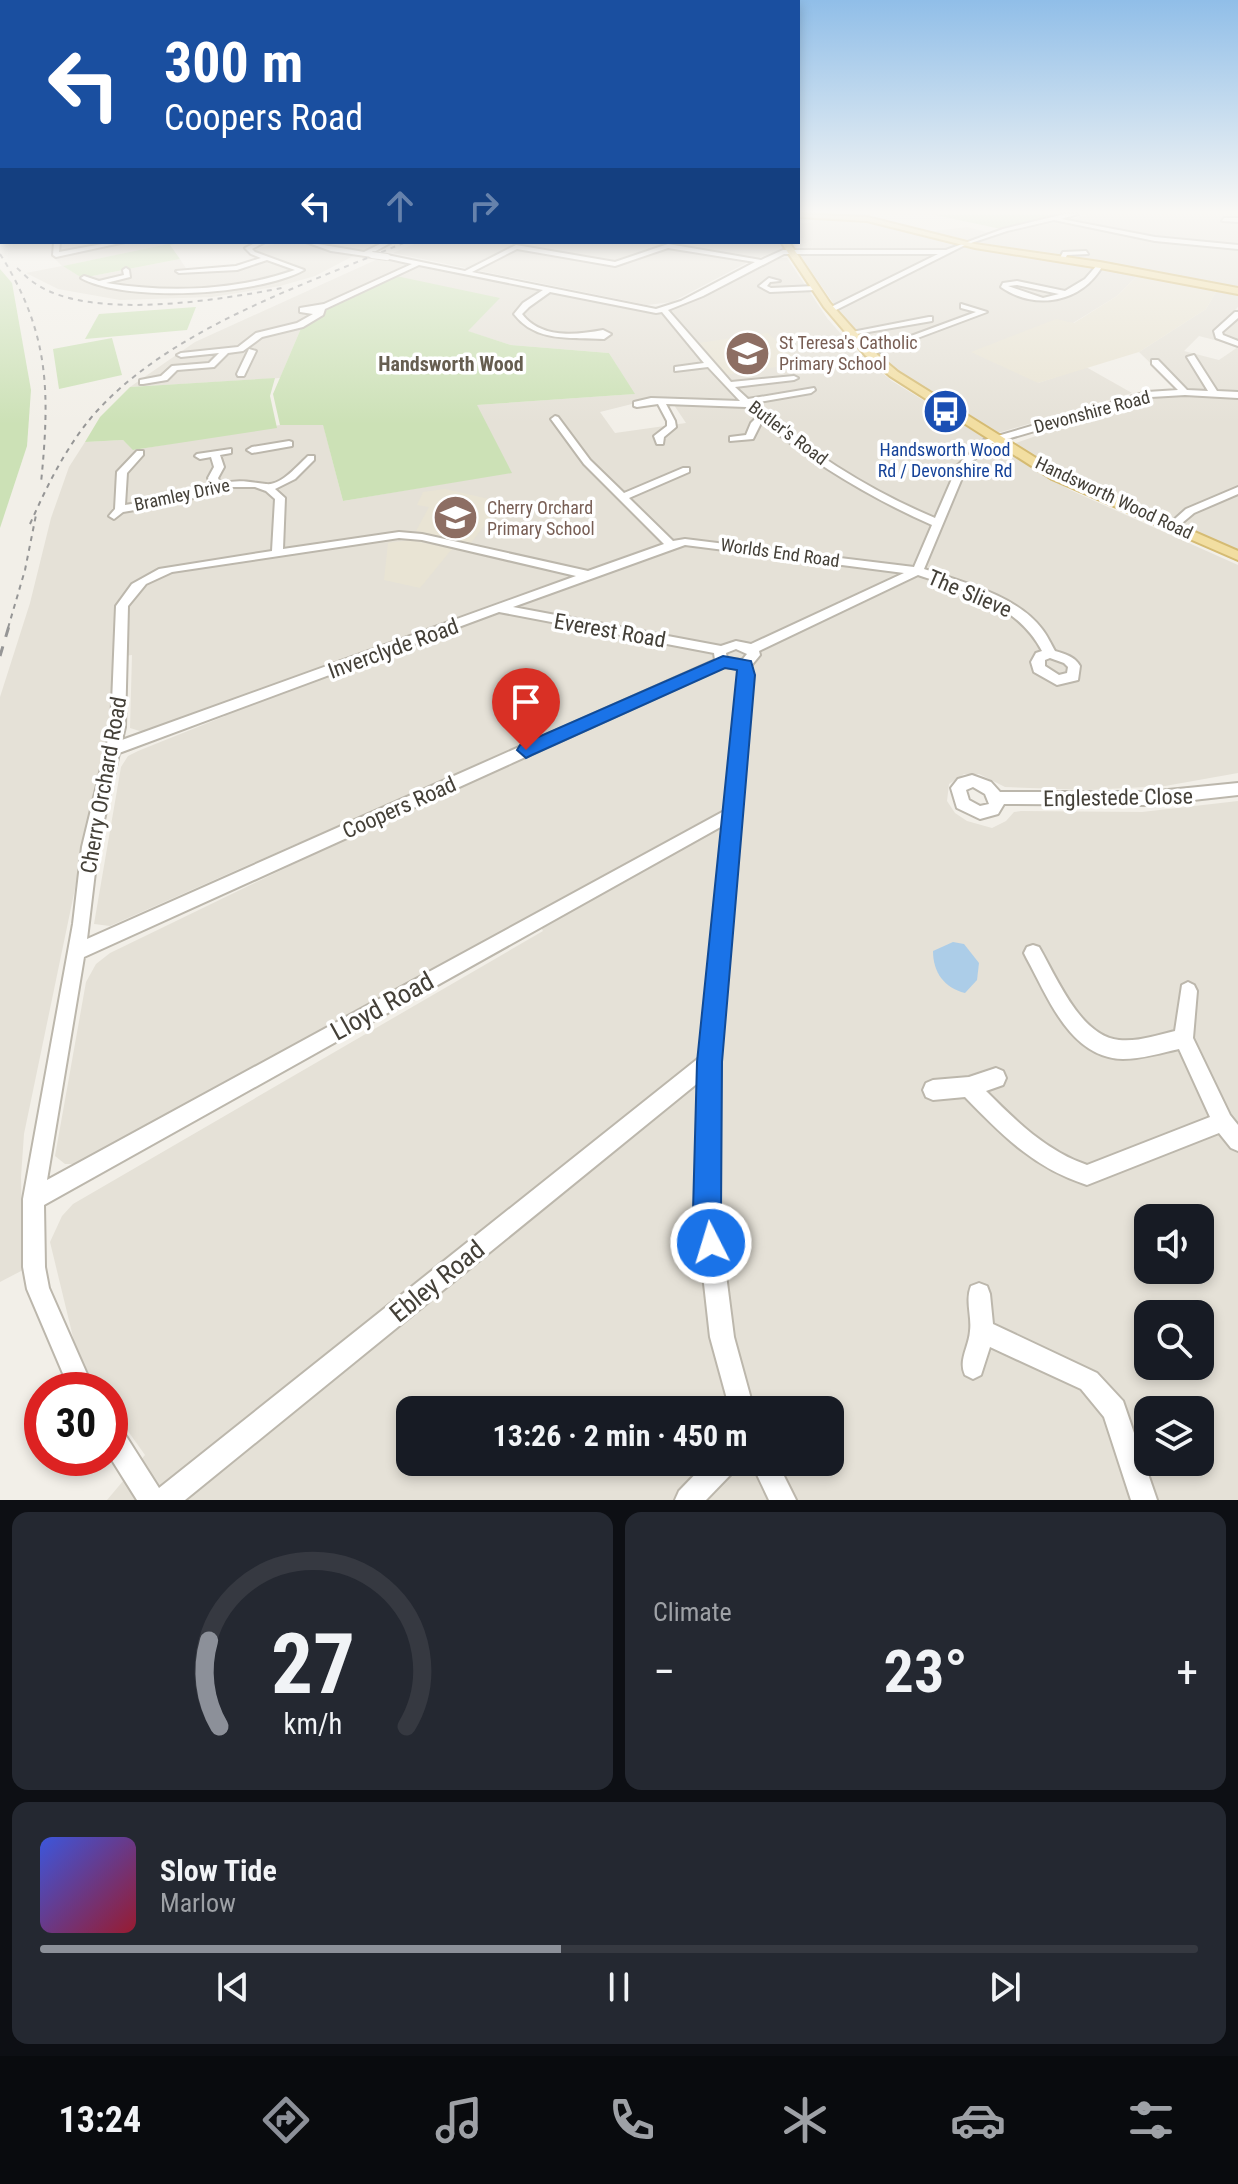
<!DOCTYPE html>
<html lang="en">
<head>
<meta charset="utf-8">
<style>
	:root { --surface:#171b24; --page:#242831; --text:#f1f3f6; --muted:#9ea1a6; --line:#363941; --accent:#8c9099 }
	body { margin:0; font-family:"Roboto Condensed",sans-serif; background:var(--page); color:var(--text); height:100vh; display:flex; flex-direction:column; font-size:30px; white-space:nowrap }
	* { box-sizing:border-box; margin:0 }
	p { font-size:26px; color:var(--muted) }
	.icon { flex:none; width:44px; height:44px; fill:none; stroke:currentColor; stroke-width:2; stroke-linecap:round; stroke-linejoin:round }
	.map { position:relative; height:1500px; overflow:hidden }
	.side { display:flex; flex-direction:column; gap:12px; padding:12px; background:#0d0f14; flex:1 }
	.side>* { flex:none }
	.hud { position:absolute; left:0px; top:0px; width:800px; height:244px; box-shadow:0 4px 12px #0003; background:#1a4fa0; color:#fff; overflow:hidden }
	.controls { position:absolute; left:1134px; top:1204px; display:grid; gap:16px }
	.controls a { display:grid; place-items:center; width:80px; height:80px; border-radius:16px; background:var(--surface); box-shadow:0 4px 12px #0003; font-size:40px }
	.speed { position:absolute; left:24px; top:1372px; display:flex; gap:16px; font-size:40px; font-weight:700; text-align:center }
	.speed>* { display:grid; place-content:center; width:104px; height:104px; border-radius:50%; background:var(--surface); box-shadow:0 4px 12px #0003; line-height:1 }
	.speed .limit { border:12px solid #d22; background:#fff; color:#111 }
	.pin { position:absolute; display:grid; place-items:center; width:68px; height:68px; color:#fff; margin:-82px -34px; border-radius:50% 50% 50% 0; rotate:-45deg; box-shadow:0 0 8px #0007 }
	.pin .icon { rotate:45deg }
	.me { position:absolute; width:88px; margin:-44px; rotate:355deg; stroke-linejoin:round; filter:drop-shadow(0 0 6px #0008) }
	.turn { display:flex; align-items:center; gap:28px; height:168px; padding:0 32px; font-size:36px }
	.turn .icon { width:104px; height:104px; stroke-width:2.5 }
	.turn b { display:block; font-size:56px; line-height:68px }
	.lanes { display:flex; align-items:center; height:76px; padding:0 32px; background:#0003; justify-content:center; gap:40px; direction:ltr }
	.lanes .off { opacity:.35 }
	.big { font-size:60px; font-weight:700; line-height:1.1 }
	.side .tile { flex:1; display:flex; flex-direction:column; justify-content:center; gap:12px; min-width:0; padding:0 28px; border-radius:16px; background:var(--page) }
	.side .dial { align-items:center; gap:0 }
	.dial svg { height:208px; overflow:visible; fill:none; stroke:var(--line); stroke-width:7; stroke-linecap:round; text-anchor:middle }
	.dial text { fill:var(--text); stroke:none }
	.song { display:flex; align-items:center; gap:24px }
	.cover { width:96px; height:96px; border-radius:12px; background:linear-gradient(135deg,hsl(230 70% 55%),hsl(350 70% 35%)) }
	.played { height:8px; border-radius:4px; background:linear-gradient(90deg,var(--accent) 45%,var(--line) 45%) }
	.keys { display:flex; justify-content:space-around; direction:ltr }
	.heat { display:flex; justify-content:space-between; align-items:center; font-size:44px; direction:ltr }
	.side .tiles { flex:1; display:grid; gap:12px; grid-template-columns:1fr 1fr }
	.tile:last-child { grid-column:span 2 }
	.trip { position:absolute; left:396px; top:1396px; width:448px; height:80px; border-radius:16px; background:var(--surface); box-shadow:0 4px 12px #0003; font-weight:700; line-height:80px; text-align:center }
	.tab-bar { display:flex; height:128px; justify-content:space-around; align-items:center; background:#090b0e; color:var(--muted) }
	.tab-bar .icon { width:56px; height:56px }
	.tab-bar .active { color:var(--accent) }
	.tab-bar b { font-size:36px; color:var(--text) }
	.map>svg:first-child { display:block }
</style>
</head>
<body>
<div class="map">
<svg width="1238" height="1500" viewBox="0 0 1238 1500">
	<rect width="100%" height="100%" fill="#f2efe8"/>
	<g fill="#e5e1d7" fill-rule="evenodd">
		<polygon points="1088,215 1238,215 1238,288 969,244 927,232 967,227 998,235"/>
		<polygon points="814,217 889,224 964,246 1139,274 1117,296 1073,323 1038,383 1086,367 1132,393 998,433 993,432 904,377 875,355 847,323 791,242 798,242 798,224 813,222"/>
		<polygon points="52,242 177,242 64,266 82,278 180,259 187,270 198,273 236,269 272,258 253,250 282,242 393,242 370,253 361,252 315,276 280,286 212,297 120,300 58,289 26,273 62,266 52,256"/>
		<polygon points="419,242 780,242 783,249 750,261 672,302 647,305 393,253"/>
		<path d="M380,258L411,263L390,275L396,276L420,265L660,312L674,309L774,258H787L827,318L856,351L892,381L1070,490L1238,565V773L1165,786L1088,790L1005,787L979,774H964L949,784L947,801L955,813L967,821L992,828L1006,821L1014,812L1021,811L1142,812L1238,801V1500H107L145,1455L110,1406V1390H98L80,1366L50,1242L62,1216L73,1204L543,931L533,914L76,1164H65L55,1156L86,982L96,964L110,953L304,859L298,843L110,926L94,924L121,767L128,756L138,751L225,716L221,705L143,732L130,728L132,655L115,657L109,725L24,1134L21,1177L23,1270L0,1282V697L30,603L51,518L69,467L85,442L123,440L134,450L280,425L323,424L343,501L511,472L476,405L634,394L609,353L511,345L467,331L499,298L324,312L302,326L280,378L130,387L195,342ZM644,401L672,402L686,423L615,433L600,412ZM1148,1218H1200V1270H1148ZM1148,1314H1200V1366H1148ZM410,1410H830V1462H410ZM1148,1410H1200V1462H1148Z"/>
		<polygon points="1217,290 1238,294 1238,307 1233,312 1238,314 1238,346 1199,336 1184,351 1219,360 1238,347 1238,393 1178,390 1139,352 1206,309"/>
		<polygon points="1184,395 1238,399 1238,553 1060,475 1013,444 1138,400"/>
	</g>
	<g fill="#e9e4d4">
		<polygon points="1139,274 1217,290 1206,309 1139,352 1038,383 971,352 1056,319 1074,323 1117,296"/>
		<polygon points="768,333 800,363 726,375 698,343"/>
		<polygon points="445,489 502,502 471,543 416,531 429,507 417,505 423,492"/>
		<polygon points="410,540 452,549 420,588 384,580 388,543"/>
	</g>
	<g fill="#cce1b6">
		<polygon points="935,215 1067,215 1001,229"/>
		<polygon points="177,242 185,242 170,245 180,259 82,278 63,266"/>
		<polygon points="0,269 12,283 31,390 27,446 0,528"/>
		<polygon points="396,276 500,298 468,331 511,345 609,353 635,394 477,405 512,473 343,501 323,425 280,425 273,394 302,326 321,315 327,307"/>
		<polygon points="196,307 187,330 85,339 99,314"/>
		<polygon points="112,338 122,375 59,389 53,349"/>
		<polygon points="275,378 270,396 277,428 133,450 123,440 85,442 100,417 130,387"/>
	</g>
	<path fill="#accde8" d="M953,942L964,944L979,963L977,980L965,993C944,988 933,972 933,951Z"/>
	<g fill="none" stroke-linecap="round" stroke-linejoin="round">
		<defs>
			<g id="minor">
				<path d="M1065,214H1078L1061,219L1155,237L1238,245V249L1155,241L1054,220L1007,231L965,245L832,312L829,308L938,254H784L703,296L668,310L731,382L794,376L798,378L794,380L735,387L748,399L814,388L815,390L811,393L753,403C807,451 868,490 935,518L958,465L984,440L1147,392L1178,390L1152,364V360H1158L1187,390L1208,391L1187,357L1194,355L1217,391L1238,392V398L1185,395L1151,397L990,444L967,466L924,569C962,582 1018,596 1042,629C1047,635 1051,644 1055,651C1065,654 1074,656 1080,666L1078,680L1057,685L1034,672L1031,662L1036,653L1042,651C1017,604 966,591 918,575L759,651L760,655L751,666L718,1062V1212L734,1337L754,1410H730L710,1337L696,1212L699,1082L185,1500H137L110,1457V1422L119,1425L159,1488L700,1057L724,825L44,1205L45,1267L49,1288L94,1390H70L27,1289L23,1267V1199L73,924L82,847L111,727L116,606L132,584L159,569L272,551L275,499L266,491L255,487H230L176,503L123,512L114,519L109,516L115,509L117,472L137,451H143V455L127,473L125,505L175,497L212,486L208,478L214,467L211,457L200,459L195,456L197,454L231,449V453L220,455L224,467L218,478L221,484C239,479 248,482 266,484C281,486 297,466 308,456H314V460L295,479L275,489L285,498L283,549L399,532L422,534L588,571L664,544L584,464L551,419L555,416L558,417L590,460L624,493L683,468H689V472L629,498L673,541L685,539L914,567L932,525C871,498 814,464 762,421L753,439L730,441V437L746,435L751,423L757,417L746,407L666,404L675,421L676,427L664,437L663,444H657L654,436L667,426V421L658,404L637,407L634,406V402L651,398L740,401L708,367L675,371V367L704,363L662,312L656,313L550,292L529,307L522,314C541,339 576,335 603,330L611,334L604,339C572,337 536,343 514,314L523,303L543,290L419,265L325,309L323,315L303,327L262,337L243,351L228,353L214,367L177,370L167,380L143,384H140V380L161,376L172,366L209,363L219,353L181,357L177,355L181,353L238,347L256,333L297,323L313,314L300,312V308L324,304L412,264L385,258L387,255L465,271L516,245L615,262L668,244L761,260L783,250H946L1003,229ZM668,248L755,262L681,301L656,309L472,272L517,249L615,266ZM399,538L422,540L576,576L122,740L125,727L128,606L146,584L172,572ZM685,545L904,573L751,644L736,641L721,646L513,607ZM499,612L714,653L715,660L87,939L98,847L119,753ZM736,649L747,654L742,660L727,658L726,653ZM1050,658L1064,663L1068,667L1067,673L1059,675L1045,666V660ZM724,667L739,669L740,675L726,810L47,1180L84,957Z"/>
				<polygon points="1224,218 1238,218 1238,222 1222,221"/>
				<polygon points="54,242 60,242 59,252 113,242 125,242 56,257 53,255"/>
				<path d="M257,242H265L252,249L255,252L304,270C259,295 126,303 81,278L84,276L99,281L124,275L123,270L126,268L129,270L130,277L106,283C168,293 235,291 295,270L267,260L237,270L179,273L176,271L236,266L261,258L251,254L245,248Z"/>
				<polygon points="306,242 364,252 384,242 392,242 372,253 375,255 372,257 331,251"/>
				<polygon points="1086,251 1088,254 1067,255 1064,261 1059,260 1063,252"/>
				<path d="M1098,264L1103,265C1082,303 1035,311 1001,287L1003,283L1017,281L1065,291L1085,279ZM1017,285L1059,294L1043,298L1008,286Z"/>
				<polygon points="769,278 780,281 770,282 767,286 771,288 815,286 818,288 815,290 770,292 759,286"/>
				<polygon points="961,304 987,312 872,355 865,353 976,312 961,308"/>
				<polygon points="1235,312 1238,312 1238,318 1222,332 1223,335 1238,341 1238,346 1216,338 1214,331"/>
				<polygon points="929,317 932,317 932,321 851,335 847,333"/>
				<polygon points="249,349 256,351 244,376 238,376 237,374"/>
				<polygon points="289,441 292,442 292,446 252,453 247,450 252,447"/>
				<polygon points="1238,487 1238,494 1194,513 1176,528 1172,529 1167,526 1186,509"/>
				<path d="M972,775L991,782L1000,792H1148L1238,783V795L1148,805L1004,804L998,814L980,819L957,808L951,788L958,779ZM973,787L985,794L989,804L980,806L969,800L966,790Z"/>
				<path d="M1033,945L1039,947C1057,978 1080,1036 1119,1040C1138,1042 1157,1035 1175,1031L1182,985L1188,982L1194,985L1197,991L1193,1038L1230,1115L1238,1125V1151L1231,1148L1219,1133L1087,1185C1034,1168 1003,1136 965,1097L933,1100L926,1097L923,1090L926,1083L933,1080L969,1077L996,1068L1003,1071L1006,1078L1003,1085L986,1091C1016,1121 1046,1151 1087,1165L1210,1117L1179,1049C1161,1053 1142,1059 1123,1059C1070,1058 1048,997 1027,959L1024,953L1027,947Z"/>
				<path d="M979,1283L987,1286L990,1294L993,1324L1097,1373L1123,1401L1157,1500H1131L1104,1417L1081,1389L990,1347L981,1375L973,1379L965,1375C958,1360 969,1347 970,1331C972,1316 965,1301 971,1286Z"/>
				<polygon points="707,1462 738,1462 734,1471 706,1500 675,1500 679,1491"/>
				<polygon points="751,1462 777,1462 796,1500 769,1500"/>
			</g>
			<g id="major">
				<polygon points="798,214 867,217 975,244 1100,262 1238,288 1238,294 1100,268 975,248 867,221 798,217"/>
				<polygon points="781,242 789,242 830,303 873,351 898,372 1060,473 1238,551 1238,560 1052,479 890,376 865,355 824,307"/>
			</g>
		</defs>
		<use href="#minor" stroke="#bcb7ac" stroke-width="4"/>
		<use href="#major" stroke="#d5bb73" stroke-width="4"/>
		<use href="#minor" fill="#fff" fill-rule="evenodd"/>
		<use href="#major" fill="#f2dea1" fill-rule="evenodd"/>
		<g stroke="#969696" stroke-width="2" stroke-dasharray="5 5" stroke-linecap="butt">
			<path d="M0,254C50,333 50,392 41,483"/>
			<path d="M17,268C23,273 29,280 36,284C91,321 220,300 282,288"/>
			<path d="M30,524C47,486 64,451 90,419C165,330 302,286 406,242"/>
			<polyline points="8,628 25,570 36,515"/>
		</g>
		<polyline stroke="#969696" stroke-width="3" stroke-dasharray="10 10" stroke-linecap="butt" points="0,656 9,626"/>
		<defs>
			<polyline id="minor-bridge" points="372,255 387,257"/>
		</defs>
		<use href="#minor-bridge" stroke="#bcb7ac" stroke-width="8" stroke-linecap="butt"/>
		<use href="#minor-bridge" stroke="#fff" stroke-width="6"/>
	</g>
	<linearGradient id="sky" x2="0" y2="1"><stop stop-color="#90bee8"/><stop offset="0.5" stop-color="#f9f8f5"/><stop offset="1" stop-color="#f9f8f5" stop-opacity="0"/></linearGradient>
	<rect width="1238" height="424" fill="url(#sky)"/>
	<polygon fill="#1a73e8" stroke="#114b97" stroke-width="2" points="723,656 751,661 755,675 722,1062 721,1212 725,1243 721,1253 711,1257 701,1253 693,1212 697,1062 737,670 725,668 532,755 526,758 517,750 520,745"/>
	<defs>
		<symbol id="school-disc" viewBox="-11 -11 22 22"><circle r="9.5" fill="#8d6e63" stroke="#fff"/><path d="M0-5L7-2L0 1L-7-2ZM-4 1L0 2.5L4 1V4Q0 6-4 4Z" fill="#fff"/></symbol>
		<symbol id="bus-disc" viewBox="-11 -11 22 22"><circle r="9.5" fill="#1a4fb4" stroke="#fff"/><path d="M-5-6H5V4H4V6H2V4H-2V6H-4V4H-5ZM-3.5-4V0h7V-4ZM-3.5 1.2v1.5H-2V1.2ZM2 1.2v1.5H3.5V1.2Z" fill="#fff"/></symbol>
	</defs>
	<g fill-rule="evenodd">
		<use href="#school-disc" x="722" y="328" width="51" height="51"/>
		<use href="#bus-disc" x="920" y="386" width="51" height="51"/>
		<use href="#school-disc" x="430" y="492" width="51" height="51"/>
	</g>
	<g text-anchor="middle" stroke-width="7" stroke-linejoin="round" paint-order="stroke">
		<g font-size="18" fill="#785e54" stroke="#fff" text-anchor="start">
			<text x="779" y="349">St Teresa's Catholic<tspan x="779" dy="21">Primary School</tspan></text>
			<text x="487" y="514">Cherry Orchard<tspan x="487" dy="21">Primary School</tspan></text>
		</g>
		<g font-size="18" fill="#444038" stroke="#fff">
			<text transform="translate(1092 412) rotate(-15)" y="6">Devonshire Road</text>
			<text transform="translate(788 433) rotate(37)" y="6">Butler's Road</text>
			<text transform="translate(182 495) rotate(-12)" y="6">Bramley Drive</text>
			<text transform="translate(1114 498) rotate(25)" y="6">Handsworth Wood Road</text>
			<text transform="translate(780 553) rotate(8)" y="6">Worlds End Road</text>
		</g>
		<g font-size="18" fill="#164399" stroke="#fff">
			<text x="945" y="456">Handsworth Wood<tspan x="945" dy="21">Rd / Devonshire Rd</tspan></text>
		</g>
		<g font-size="20" font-weight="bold" fill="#665e50" stroke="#fff">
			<text x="451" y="371">Handsworth Wood</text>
		</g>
		<g font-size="22" fill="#444038" stroke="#fff">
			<text transform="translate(970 593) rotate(23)" y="8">The Slieve</text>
			<text transform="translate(610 630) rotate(10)" y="8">Everest Road</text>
			<text transform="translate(393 648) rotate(-20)" y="8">Inverclyde Road</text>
			<text transform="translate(103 785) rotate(-80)" y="8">Cherry Orchard Road</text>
			<text transform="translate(1118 797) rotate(-1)" y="8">Englestede Close</text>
			<text transform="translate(399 807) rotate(-24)" y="8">Coopers Road</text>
		</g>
		<g font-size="26" fill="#444038" stroke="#fff">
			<text transform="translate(382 1006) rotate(-29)" y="9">Lloyd Road</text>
			<text transform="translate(437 1281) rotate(-39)" y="9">Ebley Road</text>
		</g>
	</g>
</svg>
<div class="controls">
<a><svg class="icon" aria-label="sound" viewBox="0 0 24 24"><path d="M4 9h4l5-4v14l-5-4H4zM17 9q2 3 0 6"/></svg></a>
<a><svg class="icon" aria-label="search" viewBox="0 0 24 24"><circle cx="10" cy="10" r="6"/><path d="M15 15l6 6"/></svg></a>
<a><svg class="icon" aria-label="layers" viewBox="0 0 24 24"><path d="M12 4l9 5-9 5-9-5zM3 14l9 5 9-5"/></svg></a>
</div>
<div class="speed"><div class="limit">30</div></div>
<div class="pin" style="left:526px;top:750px;background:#d93025"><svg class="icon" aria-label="arrive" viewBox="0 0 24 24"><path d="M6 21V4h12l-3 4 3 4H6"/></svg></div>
<svg class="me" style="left:711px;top:1243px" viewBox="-20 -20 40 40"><circle r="17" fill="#1a73e8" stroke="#fff" stroke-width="3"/><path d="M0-11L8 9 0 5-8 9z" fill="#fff"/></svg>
<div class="trip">13:26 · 2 min · 450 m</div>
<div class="hud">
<div class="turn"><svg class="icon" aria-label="left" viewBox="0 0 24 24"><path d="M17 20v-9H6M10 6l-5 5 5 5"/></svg><div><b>300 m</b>Coopers Road</div></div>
<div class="lanes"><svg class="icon" aria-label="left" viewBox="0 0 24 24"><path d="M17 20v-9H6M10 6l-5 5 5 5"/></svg><svg class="icon off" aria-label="ahead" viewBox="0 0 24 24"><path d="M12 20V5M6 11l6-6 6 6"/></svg><svg class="icon off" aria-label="right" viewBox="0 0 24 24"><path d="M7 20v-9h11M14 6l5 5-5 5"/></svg></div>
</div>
</div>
<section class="side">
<div class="tiles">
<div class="tile dial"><svg viewBox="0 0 100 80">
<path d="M14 69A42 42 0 1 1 86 69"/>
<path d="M14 69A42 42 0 0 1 10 36" stroke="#8c9099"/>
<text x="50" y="56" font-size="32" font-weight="700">27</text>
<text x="50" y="72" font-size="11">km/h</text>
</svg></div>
<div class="tile"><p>Climate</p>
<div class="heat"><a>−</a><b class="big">23°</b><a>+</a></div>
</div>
<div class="tile">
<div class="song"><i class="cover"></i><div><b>Slow Tide</b><p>Marlow</p></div></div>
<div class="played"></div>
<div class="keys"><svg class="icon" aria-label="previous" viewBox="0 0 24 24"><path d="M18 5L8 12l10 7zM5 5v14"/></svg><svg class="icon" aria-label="pause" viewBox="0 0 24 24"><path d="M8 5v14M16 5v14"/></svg><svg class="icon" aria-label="next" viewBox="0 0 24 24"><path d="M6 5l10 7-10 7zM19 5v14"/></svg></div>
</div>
</div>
</section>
<nav class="tab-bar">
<b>13:24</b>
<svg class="icon active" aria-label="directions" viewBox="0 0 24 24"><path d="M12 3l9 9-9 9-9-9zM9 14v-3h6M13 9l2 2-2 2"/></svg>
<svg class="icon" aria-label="music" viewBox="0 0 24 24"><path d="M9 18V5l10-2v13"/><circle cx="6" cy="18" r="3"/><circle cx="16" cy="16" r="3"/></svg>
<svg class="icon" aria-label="phone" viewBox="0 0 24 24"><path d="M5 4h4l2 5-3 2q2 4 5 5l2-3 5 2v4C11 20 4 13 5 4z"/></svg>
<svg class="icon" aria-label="climate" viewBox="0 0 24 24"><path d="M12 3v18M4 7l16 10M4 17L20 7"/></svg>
<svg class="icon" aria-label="car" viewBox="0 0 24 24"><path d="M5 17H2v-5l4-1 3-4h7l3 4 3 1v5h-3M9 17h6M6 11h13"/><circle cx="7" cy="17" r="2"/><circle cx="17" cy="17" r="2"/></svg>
<svg class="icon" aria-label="filters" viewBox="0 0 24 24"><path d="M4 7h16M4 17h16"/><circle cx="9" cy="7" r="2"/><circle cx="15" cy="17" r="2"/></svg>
</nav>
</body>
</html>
